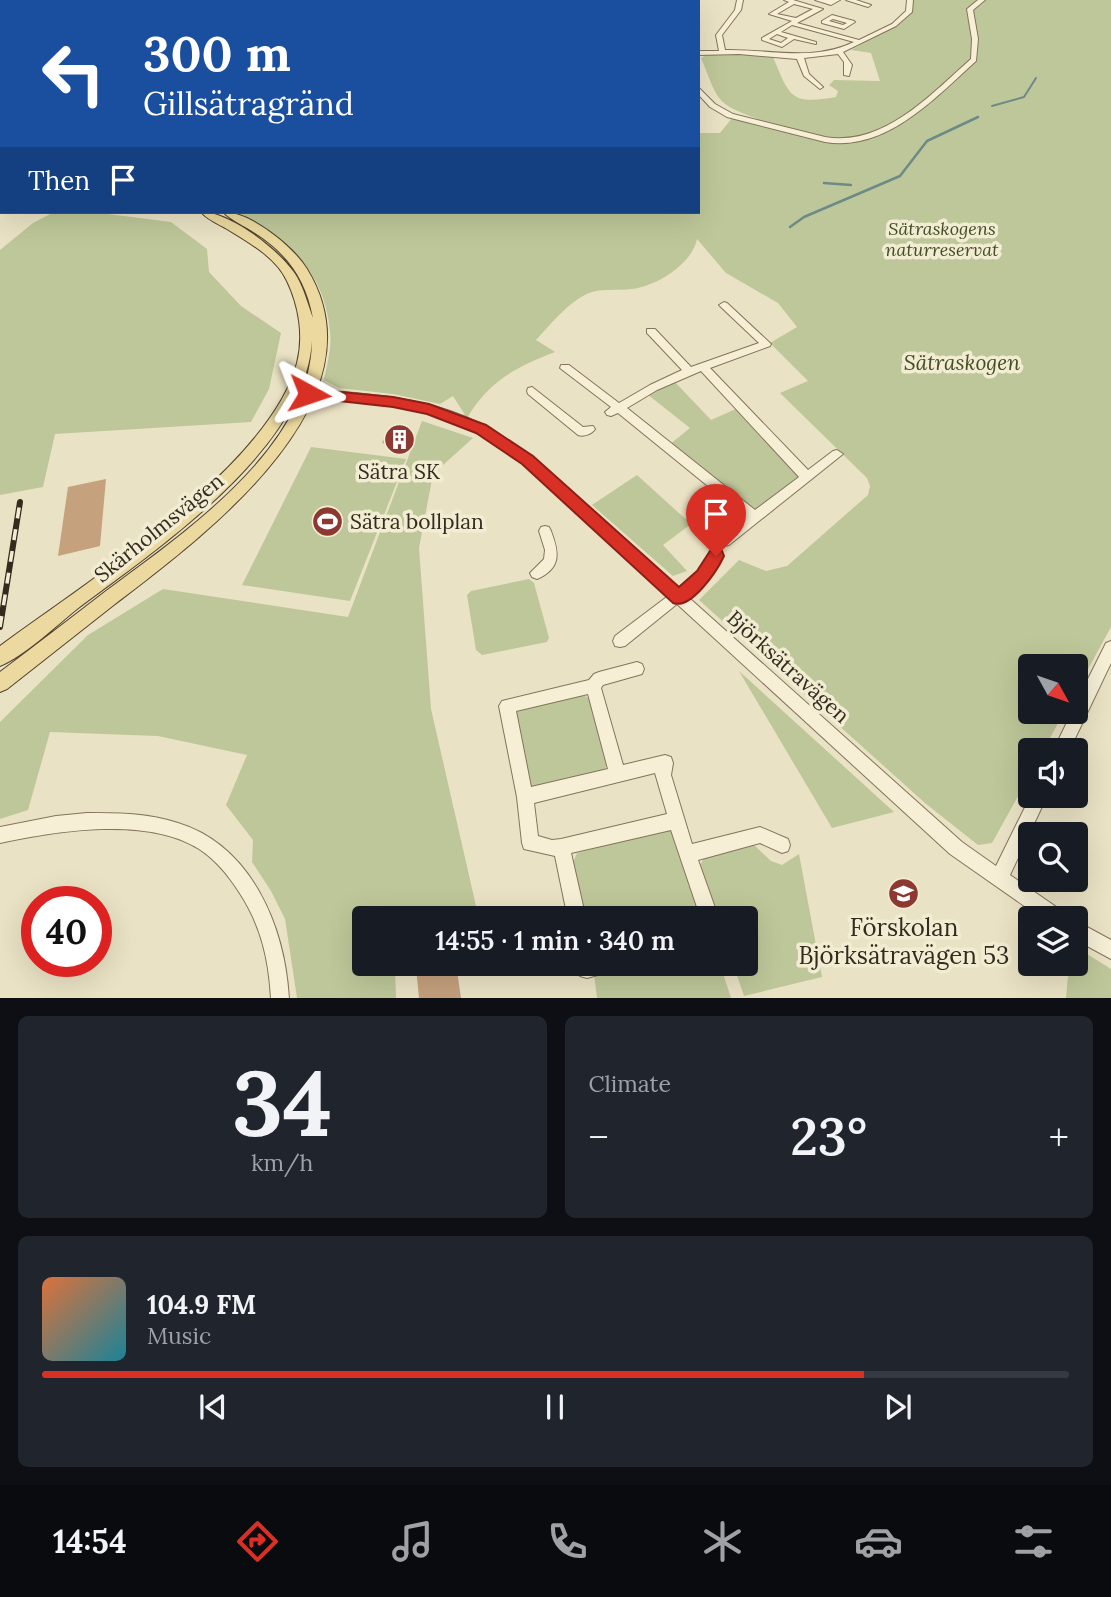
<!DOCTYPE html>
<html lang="en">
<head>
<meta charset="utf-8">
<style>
	:root { --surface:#171b24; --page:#20242c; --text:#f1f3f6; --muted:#9ea1a6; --line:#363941; --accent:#d93025 }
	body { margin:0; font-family:Lora,serif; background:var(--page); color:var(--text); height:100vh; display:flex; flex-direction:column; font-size:26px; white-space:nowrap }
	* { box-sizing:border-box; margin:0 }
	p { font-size:23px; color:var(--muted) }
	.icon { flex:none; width:38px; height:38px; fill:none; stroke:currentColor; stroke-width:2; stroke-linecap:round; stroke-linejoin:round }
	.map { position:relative; height:998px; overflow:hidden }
	.panel { display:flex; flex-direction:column; gap:18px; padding:18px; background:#0d0f14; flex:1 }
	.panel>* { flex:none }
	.banner { position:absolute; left:0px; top:0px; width:700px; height:214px; box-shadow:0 7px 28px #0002; background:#1a4fa0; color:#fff; overflow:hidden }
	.needle { width:46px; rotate:130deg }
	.tools { position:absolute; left:1018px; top:654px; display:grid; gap:14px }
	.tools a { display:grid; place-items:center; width:70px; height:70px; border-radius:7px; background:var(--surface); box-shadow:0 7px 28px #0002; font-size:35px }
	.speed { position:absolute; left:21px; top:886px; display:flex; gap:14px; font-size:35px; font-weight:700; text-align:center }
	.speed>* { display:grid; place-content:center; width:91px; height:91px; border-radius:50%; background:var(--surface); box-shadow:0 7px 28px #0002; line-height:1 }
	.speed .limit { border:10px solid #d22; background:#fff; color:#111 }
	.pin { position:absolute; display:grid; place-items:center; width:60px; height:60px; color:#fff; margin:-72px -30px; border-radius:50% 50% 50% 0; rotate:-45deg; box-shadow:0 0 7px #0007 }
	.pin .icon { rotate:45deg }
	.me { position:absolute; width:77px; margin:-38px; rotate:95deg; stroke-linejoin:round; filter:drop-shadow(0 0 5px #0008) }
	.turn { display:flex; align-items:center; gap:24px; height:147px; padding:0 28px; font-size:32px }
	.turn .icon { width:91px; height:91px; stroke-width:2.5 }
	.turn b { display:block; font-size:49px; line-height:60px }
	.then { display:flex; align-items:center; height:66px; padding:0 28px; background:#0003; gap:14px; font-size:26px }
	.big { font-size:52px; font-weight:600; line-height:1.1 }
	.panel .widget { flex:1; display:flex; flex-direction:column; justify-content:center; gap:10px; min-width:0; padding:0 24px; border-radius:10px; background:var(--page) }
	.panel .dial { align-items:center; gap:0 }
	.dial b { font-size:91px; line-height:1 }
	.song { display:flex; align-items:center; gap:21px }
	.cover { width:84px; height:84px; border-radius:10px; background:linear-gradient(135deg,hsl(20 70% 55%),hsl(190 70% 35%)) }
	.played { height:7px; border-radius:4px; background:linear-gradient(90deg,var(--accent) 80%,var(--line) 80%) }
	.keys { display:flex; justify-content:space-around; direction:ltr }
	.heat { display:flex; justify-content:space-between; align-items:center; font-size:38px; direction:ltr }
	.panel .tiles { flex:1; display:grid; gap:18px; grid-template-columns:1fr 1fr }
	.widget:last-child { grid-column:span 2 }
	.trip { position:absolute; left:352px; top:906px; width:406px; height:70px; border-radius:7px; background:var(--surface); box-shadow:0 7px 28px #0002; font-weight:600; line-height:70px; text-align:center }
	.menu { display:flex; height:112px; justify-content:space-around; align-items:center; background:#090b0e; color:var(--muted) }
	.menu .icon { width:49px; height:49px }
	.menu .current { color:var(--accent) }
	.menu b { font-size:32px; color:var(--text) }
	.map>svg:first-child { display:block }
</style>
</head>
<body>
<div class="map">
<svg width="1111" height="999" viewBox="0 0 1111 999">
	<rect width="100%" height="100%" fill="#eae2c4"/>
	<g fill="#bec799">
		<path d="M912,0H1111V627L1076,691V667H1031V712H1064L1043,751H1031V773L992,843L978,845L925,803L699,600L739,560L766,571L787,566L868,495L870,486L867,478L780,393L808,381L770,343L797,327L778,303L726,273L697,239C692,264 657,286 632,289C618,291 601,288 589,293C568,302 551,324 536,340L555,352C516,367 489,381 467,418L453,396L440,404L393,394L339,388L324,380C327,365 332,347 330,332C325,270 286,238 234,212H698V133H720L732,118L756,124L758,119C714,103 719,101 701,58C719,47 753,55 773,57C790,97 790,105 836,97L838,91L829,85L834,80L880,81L871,53L851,50L901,23L913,11Z"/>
		<polygon points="54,212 92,212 171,222 207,249 209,272 241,306 281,333 269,389 251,422 55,434 43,487 0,495 0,250 33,223"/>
		<polygon points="674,381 711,420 738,408 800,476 757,509 751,509 669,445 690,428 647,394"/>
		<polygon points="422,421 473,438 433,474 419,548 431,709 479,919 364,919 364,964 399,964 395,966 396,998 297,998 285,919 271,891 252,862 253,840 226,805 247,755 158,736 50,732 28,810 0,819 0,722 88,635 163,589 348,617"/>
		<polygon points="311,447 406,459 350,601 242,585"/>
		<polygon points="637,475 691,524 663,545 687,571 673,576 592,505"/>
		<polygon points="529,579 534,583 549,638 547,642 482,655 476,650 467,595 471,591"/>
		<polygon points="739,671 894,812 832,828"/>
		<polygon points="582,694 590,699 607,765 604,771 538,787 529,785 514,717 518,709"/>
		<polygon points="667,829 676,835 701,919 585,919 571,867 577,853"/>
		<polygon points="753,844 771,861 782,865 799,854 822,977 744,996 733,964 746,964 746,919 717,919 699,867 704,858"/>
		<polygon points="1076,947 1111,969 1111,998 1066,998 1069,964 1076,964"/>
		<polygon points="632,964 720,964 731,998 597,998 594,974"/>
	</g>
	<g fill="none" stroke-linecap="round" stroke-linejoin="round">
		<polyline stroke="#6d8b86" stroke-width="2" points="992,106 1024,97 1036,78"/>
		<g stroke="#6d8b86" stroke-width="2.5">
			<polyline points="824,183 851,185"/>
			<polyline points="790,227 804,217 900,176 927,141 978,117"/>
		</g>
	</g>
	<g fill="#c5a17d">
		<polygon points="387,432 415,436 410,447 382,443"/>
		<polygon points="106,479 100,546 58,556 68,487"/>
		<polygon points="430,964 456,964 461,998 419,998 416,968"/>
	</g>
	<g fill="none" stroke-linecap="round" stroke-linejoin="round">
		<defs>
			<g id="minor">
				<polygon points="63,0 72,0 60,2"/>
				<polygon points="130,0 138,0 127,2"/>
				<polygon points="439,0 446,0 436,2"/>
				<path d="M737,0H743L741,10L722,35L725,50C769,49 813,62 854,42L792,25L781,32L816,42V44L794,39L782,47L762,40V38L792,21L769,14L789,2L784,0H793L823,9L797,23L859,40L892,24L906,11L907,0H913L912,12L896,26L843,52L852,65L849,76L844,75V62L838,54L804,58L809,74L823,87L820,89L804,76L797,59L739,54L698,55V51H719L716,35L735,10ZM794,4L813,9L796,18L777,14ZM777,34L788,38L781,43L769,39Z"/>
				<polygon points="815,0 840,0 831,5"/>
				<polygon points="846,0 856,0 871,5 868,7"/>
				<path d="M978,0H985L973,10L978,39L976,61C935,98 886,152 825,142L727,117L710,107L698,94V87L715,104L733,114L825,137C884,147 931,94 971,59L972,39L967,9Z"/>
				<path d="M832,15L854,21L855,22L844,29L822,23V21ZM833,19L847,23L843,25L829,21Z"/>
				<rect x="0" y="19" width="2" height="4"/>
				<path d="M724,302L727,303L771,344L770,346L710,368L808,470L833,451L837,450L843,454L729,545L724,546L719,545L718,541L719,537L746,517L618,413L611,416L607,415L605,412L611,407L560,368L561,365H569L619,403L650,385L682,370L647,333V329H655L691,367L759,343L721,307L719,305ZM701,371L799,477L755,510L627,408L657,390Z"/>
				<path d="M532,387L583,427L593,426L595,429C592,434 584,437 578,435L528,394L527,391L528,388Z"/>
				<path d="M293,388C351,393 412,394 466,417C510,436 543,468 578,499C611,529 644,558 678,588L698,572L711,552L716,551L721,552L723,556L708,580L687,596L962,842L996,866L1031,795L1047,796L1010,875L1065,913L1068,919H1043L950,854L677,604L625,646L620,647L615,646L613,641L615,636L668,596L523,463L479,433L457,422L414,409L366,402L289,395L288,392Z"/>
				<path d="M545,526L549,527L551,531C559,552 562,568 537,579L532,577L530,573L544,559L545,550L539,531L541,527Z"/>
				<polygon points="1111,641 1111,663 1069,751 1053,751 1072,712 1076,712 1076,703 1106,643"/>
				<path d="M637,662L642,664L644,669L642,674L603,685L601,688L623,765L665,755L671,757L673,763L671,775L692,844L760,827L788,839L790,845L788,851L782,853L760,843L698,860L719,919H701L671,830L571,853L586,919H568L555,856L524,849L522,843L517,797L499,706L502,701L589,680L594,674L599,672ZM588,694L608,769L531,787L516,711ZM655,773L667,814L561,839L552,840L538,836L534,803Z"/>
				<path d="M87,813C118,813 148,813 178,823C252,846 285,927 289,999H271C269,960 261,925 239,892C228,875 216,860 199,849C147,816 57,831 0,843V827L56,816Z"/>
				<polygon points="1076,921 1111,940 1111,959 1076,940"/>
				<polygon points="577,964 614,964 612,971 587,978 580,976"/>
			</g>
			<g id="major">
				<polygon points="80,0 90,0 78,2"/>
				<rect x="0" y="29" width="2" height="4"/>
				<rect x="0" y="92" width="2" height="6"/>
				<polygon points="0,107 2,108 2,114 0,113"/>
				<rect x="0" y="160" width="2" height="6"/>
				<path d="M201,212C231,212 282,252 297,277C304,289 308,305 313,318C306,280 288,254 255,233C245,226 232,221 223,212C249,211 293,246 307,269C388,400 204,536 115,604C79,632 43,661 7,689L0,692V672C36,645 71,618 106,591C183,534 311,447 312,341C305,450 158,548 77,609C57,625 23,657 0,666V646C85,583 270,467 297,363C304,336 299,306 287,281C276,257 248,242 227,229C218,224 207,219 201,212Z"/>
			</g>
			<polygon id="highway" points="0,25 2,25 0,31"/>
		</defs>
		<use href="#minor" stroke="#83745c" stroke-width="2"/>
		<use href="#major" stroke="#514230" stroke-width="2"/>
		<use href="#highway" stroke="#514230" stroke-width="1"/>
		<use href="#minor" fill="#f6efd6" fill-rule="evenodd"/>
		<use href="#major" fill="#ebd99f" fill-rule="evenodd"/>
		<use href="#highway" fill="#d3a85b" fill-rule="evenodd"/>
		<defs>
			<polyline id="rail" points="0,627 20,502"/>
		</defs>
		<use href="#rail" stroke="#342b1f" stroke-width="6"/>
		<use href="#rail" stroke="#f2ecd3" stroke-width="3.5" stroke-dasharray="11" stroke-linecap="butt"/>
	</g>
	<path fill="#d93025" stroke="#8d1f18" stroke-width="2" d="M309,389L393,397L429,404L486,425L533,456L679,587L697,571L710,551H722L724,556C717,571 691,610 673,603L522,464L476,433L427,414L393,407L304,397V390Z"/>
	<defs>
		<symbol id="building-disc" viewBox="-11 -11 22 22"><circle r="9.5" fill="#8d3831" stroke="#f2ecd3"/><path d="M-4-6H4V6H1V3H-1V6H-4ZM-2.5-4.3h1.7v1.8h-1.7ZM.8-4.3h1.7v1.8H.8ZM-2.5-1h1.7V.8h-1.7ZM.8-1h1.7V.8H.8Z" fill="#fff"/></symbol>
		<symbol id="stadium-disc" viewBox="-11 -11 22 22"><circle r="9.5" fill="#8d3831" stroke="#f2ecd3"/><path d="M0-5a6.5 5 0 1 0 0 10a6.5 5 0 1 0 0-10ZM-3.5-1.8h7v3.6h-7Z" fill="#fff"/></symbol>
		<symbol id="school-disc" viewBox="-11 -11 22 22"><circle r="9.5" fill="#8d3831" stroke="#f2ecd3"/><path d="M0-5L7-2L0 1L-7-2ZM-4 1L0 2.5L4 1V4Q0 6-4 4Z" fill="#fff"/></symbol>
	</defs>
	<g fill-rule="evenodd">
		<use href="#building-disc" x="382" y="422" width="35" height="35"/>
		<use href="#stadium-disc" x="310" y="504" width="35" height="35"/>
		<use href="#school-disc" x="886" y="876" width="35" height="35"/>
	</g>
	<g text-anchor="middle" stroke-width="7" stroke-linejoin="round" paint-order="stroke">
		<g font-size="18" font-style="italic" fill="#424f27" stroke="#f2ecd3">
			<text x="942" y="235">Sätraskogens<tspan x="942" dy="21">naturreservat</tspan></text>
		</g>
		<g font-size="21" font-style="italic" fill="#424f27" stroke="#f2ecd3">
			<text x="962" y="370">Sätraskogen</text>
		</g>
		<g font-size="21" fill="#342b1f" stroke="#f2ecd3">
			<text x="399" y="479">Sätra SK</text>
			<text x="350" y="529" text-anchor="start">Sätra bollplan</text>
		</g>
		<g font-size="21" fill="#342b1f" stroke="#f2ecd3">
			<text transform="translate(159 528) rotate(-39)" y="7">Skärholmsvägen</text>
			<text transform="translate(788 667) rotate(42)" y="7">Björksätravägen</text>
		</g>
		<g font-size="24" fill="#342b1f" stroke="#f2ecd3">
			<text x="904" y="936">Förskolan<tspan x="904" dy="28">Björksätravägen 53</tspan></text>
		</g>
	</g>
</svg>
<div class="tools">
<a><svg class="needle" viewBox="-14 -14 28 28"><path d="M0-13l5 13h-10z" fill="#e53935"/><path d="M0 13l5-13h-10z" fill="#9ea1a6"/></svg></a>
<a><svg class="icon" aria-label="sound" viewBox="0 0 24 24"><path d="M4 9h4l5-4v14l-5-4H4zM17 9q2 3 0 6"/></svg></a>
<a><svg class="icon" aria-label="search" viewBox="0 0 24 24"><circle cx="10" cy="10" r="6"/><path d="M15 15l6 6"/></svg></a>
<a><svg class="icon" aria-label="layers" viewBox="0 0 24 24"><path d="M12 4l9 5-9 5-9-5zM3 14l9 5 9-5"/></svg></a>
</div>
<div class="speed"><div class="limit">40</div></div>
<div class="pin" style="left:716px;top:556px;background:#d93025"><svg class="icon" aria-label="arrive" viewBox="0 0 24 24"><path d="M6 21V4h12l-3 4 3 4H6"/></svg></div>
<svg class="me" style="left:309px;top:394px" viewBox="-20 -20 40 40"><path d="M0-17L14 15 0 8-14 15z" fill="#d93025" stroke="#fff" stroke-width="4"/></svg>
<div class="trip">14:55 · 1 min · 340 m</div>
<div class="banner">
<div class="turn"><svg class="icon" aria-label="left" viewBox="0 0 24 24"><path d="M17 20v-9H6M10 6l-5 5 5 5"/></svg><div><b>300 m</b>Gillsätragränd</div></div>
<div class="then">Then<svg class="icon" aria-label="arrive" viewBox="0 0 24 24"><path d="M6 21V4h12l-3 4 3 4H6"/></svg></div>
</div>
</div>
<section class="panel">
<div class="tiles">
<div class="widget dial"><b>34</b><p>km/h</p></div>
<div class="widget"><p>Climate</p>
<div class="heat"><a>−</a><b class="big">23°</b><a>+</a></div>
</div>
<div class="widget">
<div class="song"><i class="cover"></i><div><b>104.9 FM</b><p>Music</p></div></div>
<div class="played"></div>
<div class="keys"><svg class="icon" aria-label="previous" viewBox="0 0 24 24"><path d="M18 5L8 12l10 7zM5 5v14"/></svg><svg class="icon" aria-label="pause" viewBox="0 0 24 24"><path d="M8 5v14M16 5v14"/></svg><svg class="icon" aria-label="next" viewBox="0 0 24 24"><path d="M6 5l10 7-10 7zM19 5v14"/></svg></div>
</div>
</div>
</section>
<nav class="menu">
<b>14:54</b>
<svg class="icon current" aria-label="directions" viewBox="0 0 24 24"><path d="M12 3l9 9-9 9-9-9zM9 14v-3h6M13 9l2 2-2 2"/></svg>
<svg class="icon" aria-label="music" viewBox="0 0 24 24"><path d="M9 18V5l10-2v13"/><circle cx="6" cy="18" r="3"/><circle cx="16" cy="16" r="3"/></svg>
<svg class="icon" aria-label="phone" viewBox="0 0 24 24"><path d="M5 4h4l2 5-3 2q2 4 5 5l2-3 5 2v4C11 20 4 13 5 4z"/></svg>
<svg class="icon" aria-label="climate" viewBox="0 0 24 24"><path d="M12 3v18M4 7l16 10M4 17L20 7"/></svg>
<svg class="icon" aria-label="car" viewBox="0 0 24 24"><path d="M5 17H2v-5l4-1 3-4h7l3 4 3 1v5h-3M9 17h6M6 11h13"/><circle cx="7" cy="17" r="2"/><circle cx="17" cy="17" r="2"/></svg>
<svg class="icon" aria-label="filters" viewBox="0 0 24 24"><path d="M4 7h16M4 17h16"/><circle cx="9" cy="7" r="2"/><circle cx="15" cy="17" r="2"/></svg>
</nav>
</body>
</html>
